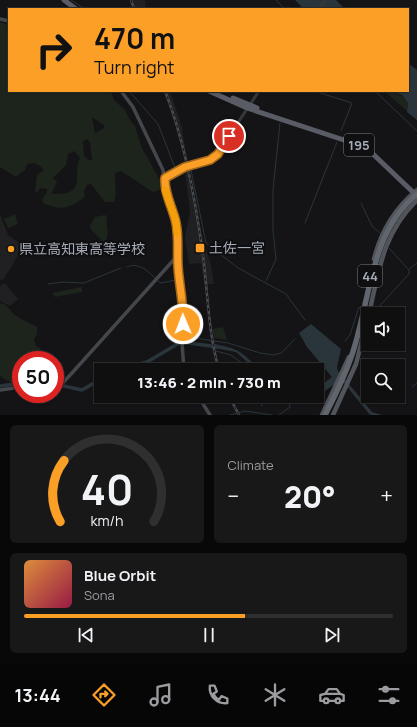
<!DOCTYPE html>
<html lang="en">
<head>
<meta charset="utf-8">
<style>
	:root { --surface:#0f0f10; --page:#181819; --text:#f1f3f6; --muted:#9b9c9f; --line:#2f2f30; --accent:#fb9f27 }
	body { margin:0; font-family:Manrope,"Noto Sans JP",sans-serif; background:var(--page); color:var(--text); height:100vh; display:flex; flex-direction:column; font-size:15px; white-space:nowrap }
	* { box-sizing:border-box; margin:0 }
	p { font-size:13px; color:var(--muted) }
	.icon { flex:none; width:22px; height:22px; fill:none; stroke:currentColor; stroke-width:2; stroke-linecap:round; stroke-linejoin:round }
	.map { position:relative; height:415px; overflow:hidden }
	.side { display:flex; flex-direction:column; gap:10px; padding:10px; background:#080809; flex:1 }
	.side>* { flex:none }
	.banner { position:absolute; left:8px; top:8px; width:401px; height:84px; border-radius:0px; box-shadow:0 1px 3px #0004,0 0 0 1px var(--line); background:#fb9f27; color:#111; overflow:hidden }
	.fabs { position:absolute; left:361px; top:307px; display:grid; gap:8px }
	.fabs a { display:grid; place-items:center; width:44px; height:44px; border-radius:0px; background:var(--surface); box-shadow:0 1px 3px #0004,0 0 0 1px var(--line); font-size:20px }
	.speed { position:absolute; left:12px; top:351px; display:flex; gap:8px; font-size:20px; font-weight:700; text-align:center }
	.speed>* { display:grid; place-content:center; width:52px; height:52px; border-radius:50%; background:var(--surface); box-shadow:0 1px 3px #0004,0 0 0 1px var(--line); line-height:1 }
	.speed .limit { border:6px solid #d22; background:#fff; color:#111 }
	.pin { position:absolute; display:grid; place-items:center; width:34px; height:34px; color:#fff; margin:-17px; border:2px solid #fff; border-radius:50%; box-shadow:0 1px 4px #0007 }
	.me { position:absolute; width:44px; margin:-22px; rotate:359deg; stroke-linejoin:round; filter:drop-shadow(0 0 3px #0008) }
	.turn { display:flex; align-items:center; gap:14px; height:84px; padding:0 20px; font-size:18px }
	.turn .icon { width:52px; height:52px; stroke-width:2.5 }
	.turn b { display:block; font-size:28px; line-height:34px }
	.big { font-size:30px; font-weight:800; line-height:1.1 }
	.side .card { flex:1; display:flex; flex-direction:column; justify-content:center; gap:6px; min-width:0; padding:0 14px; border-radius:6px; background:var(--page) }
	.side .dial { align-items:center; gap:0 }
	.dial svg { height:104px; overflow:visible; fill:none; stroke:var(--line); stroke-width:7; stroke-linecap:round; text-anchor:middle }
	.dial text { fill:var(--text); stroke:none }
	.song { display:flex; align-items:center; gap:12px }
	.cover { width:48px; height:48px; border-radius:6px; background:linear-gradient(135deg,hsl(30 70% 55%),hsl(340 70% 35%)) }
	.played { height:4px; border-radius:2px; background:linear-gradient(90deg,var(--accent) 60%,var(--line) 60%) }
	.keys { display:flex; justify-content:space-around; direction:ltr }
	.heat { display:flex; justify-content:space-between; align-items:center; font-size:22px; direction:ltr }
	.side .tiles { flex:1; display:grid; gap:10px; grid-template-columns:1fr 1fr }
	.card:last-child { grid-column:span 2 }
	.trip { position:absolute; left:94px; top:363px; width:230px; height:40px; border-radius:0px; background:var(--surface); box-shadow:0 1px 3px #0004,0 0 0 1px var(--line); font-weight:800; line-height:40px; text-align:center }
	.tabs { display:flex; height:64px; justify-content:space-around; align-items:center; background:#060606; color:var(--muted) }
	.tabs .icon { width:28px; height:28px }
	.tabs .active { color:var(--accent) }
	.tabs b { font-size:18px; color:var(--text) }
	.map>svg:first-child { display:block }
</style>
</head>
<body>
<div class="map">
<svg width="417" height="415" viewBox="0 0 417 415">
	<rect width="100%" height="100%" fill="#141416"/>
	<g fill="#202023">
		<polygon points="130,0 145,0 146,9 133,9"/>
		<polygon points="164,91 170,91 183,130 182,130 201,232 211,265 214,284 209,284 207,286 208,294 206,294 201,263 189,264 185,237 190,211 185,173 187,172 179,133"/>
		<polygon points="0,214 8,235 24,246 3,280 0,279"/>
		<polygon points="5,283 18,299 10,306 0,301 0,286"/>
	</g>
	<g fill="#1c241c" fill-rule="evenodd">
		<path d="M0,22L9,25V91H111L114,100L125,110L131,122L135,126L142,148L162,184L159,190L153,192L121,171L115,173C114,183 118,194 114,202H105L91,184L87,185L84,191L85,196C71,209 60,211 43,203L42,200L47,192V189L40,188L37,193L35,191L37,175L44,170C39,164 35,162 27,164L25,170L16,177L0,167ZM92,117L104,125V128L95,133ZM87,139L90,142L92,160H88L84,156L83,141ZM75,151L80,158C71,173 90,196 51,194L57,182L53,178L66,165L68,154Z"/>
		<polygon points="384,91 396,91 396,94 402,96 408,103 407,111"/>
		<polygon points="15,214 18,224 8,228 4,219"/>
		<path d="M105,215L107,217C105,228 111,231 105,243L91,230L90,225L95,217Z"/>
		<polygon points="82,287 82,292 55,297 52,293"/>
		<polygon points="0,303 6,305 14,315 37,327 37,334 34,339 36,346 63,364 61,377 58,383 55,383 55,360 21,360 21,385 13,384 0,376"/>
		<polygon points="223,327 227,340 214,338 212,329"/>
	</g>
	<g fill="#2a353b">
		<polygon points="295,0 336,0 345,9 304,9"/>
		<polygon points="408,63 417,70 417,120 407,112 408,103 402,95 396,93 397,91 408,91"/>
		<polygon points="311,324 341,349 337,367 338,371 372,412 382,415 370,415 344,383 339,381 312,400 307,400 302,396 317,396 319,390 318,388 332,377 307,347 299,333"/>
		<path d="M215,344C223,346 232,347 240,352C251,360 253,366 267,370L254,368L236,352L215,348Z"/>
	</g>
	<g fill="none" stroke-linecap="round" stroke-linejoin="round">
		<g stroke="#2a353b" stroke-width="1">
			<polyline points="71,0 85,9"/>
			<polyline points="276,0 285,9"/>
			<polyline points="129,91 158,124 177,173 184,169 191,170 206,243 238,268 286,294 305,320"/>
			<polyline points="314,91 352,103 341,131"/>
			<polyline points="375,91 417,131"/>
			<polyline points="361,203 372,226 380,233"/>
			<polyline points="305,223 337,142"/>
			<polyline points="389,248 408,269"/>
			<path d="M127,267C138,262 147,270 155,278"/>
			<polyline points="158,281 161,283 176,280 182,315 181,325"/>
			<polyline points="266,281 276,259 273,230 273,190 280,123"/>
			<polyline points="48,284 63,282 84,283 121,268"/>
			<polyline points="373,311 375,311 409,274 409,269 417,263"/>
			<polyline points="185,329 201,339 228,343 260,353 273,355 281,353 295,339"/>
			<polyline points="345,341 350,335 359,307 360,308"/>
			<polyline points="216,351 231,355 251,370"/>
			<polyline points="412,387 417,383"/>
			<polyline points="260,396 262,406"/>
			<polyline points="290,396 291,401"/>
			<polyline points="230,415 245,411 272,415"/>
			<polyline points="279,415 290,407 289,402 295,400"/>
		</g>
		<g stroke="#2a353b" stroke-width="3.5">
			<polyline points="119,370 147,362 181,342 218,347"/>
			<polyline points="55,384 82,390 101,379"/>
			<polyline points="0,386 21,383"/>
		</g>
		<g stroke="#35373b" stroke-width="3">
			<polyline points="318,9 326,0"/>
			<polyline points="165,178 185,167 210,160 215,157 259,91"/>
		</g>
		<g stroke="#43464b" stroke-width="3.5">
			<polyline points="0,19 9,21"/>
			<polyline points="121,91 133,107 163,170 166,192 176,221 179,279 184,313 182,343 184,370"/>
			<polyline points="55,389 58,388 72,373 178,255"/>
			<polyline points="0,390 21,387"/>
			<polyline points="198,396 210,415"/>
		</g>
		<g stroke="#51545a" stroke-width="4.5">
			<path d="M374,259C381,231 395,208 417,190"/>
			<path d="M369,314C379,270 383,233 417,200"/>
			<polyline points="322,415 349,357"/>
			<polyline points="333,415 356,364 368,317"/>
		</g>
		<g stroke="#595c64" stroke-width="5">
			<polyline points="64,0 76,9"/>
			<polyline points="209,91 247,108 359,145 374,155 417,196"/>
			<polyline points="233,98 257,108"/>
		</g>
		<path stroke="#61656d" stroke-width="5.5" d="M325,415C337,392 348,370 355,345C371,292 372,231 417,194"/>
		<defs>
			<g id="rail">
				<polyline points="131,0 134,9"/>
				<path d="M165,91C186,145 197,207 204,264C208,299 209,336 219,370"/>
				<polyline points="229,396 239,415"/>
			</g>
		</defs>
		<use href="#rail" stroke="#484b50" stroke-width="2.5"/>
		<use href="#rail" stroke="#0f0f11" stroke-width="1" stroke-dasharray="3" stroke-linecap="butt"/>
	</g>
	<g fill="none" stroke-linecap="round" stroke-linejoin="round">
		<defs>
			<path id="route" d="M183,324C184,304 179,285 178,266C177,251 179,237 176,223C173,208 164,194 165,178L185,167L210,160L218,154L229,136"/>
		</defs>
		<use href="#route" stroke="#a36719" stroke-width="10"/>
		<use href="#route" stroke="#fb9f27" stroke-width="7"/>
		<polyline stroke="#f59e0b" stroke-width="7" points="165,190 176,221 177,233"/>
	</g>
	<g fill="#fb9f27" stroke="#0f0f11" stroke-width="1.5">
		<rect x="195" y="243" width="10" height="10" rx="2"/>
		<circle cx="11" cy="249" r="4"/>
	</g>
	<g text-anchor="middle" stroke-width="4" stroke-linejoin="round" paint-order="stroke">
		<g fill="#0f0f11" stroke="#787d85" stroke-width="1">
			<rect x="344" y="134" width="30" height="22" rx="3"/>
			<rect x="358" y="265" width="24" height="22" rx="3"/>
		</g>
		<g font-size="13" font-weight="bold" fill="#a5acb7">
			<text x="359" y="150">195</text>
			<text x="370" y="281">44</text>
		</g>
		<g font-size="14" fill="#a5acb7" stroke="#0f0f11" text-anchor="start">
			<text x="209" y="253">土佐一宮</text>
			<text x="19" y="254">県立高知東高等学校</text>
		</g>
	</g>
</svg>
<div class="fabs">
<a><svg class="icon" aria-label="sound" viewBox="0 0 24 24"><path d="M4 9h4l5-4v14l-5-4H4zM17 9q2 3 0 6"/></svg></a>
<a><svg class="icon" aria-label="search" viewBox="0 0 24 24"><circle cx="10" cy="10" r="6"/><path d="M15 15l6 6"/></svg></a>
</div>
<div class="speed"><div class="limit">50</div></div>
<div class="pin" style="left:229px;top:136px;background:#d93025"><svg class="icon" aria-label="arrive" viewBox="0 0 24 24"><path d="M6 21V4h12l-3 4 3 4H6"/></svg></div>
<svg class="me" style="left:183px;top:324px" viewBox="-20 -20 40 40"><circle r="17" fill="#fb9f27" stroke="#fff" stroke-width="3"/><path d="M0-11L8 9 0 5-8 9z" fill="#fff"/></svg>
<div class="trip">13:46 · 2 min · 730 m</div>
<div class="banner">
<div class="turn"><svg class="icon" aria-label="right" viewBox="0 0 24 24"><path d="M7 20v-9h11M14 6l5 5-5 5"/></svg><div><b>470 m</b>Turn right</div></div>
</div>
</div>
<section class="side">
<div class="tiles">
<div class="card dial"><svg viewBox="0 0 100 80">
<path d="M14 69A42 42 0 1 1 86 69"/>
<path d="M14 69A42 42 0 0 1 17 22" stroke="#fb9f27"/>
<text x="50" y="56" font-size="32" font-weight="700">40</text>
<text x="50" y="72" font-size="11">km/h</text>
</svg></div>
<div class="card"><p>Climate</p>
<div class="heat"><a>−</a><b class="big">20°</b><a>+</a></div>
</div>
<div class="card">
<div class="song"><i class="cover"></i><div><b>Blue Orbit</b><p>Sona</p></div></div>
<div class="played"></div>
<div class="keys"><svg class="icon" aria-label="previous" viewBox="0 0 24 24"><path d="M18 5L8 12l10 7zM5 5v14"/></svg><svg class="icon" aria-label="pause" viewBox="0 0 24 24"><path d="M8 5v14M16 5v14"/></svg><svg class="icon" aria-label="next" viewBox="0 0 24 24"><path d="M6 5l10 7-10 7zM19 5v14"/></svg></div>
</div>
</div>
</section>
<nav class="tabs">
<b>13:44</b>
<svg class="icon active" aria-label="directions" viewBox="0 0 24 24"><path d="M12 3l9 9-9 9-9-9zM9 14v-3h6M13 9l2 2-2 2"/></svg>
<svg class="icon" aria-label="music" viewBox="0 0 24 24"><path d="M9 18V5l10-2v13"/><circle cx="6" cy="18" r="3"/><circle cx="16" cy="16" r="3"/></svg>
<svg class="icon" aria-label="phone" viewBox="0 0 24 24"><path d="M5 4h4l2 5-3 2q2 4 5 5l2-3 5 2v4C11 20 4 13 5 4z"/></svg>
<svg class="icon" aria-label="climate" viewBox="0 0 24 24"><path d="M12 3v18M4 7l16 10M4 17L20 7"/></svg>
<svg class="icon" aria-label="car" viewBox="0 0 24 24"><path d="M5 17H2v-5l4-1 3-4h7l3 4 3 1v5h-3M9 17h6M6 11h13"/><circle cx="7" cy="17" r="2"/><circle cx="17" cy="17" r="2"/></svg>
<svg class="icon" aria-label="filters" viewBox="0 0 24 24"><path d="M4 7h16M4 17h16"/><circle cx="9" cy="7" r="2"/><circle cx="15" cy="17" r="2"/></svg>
</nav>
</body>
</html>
